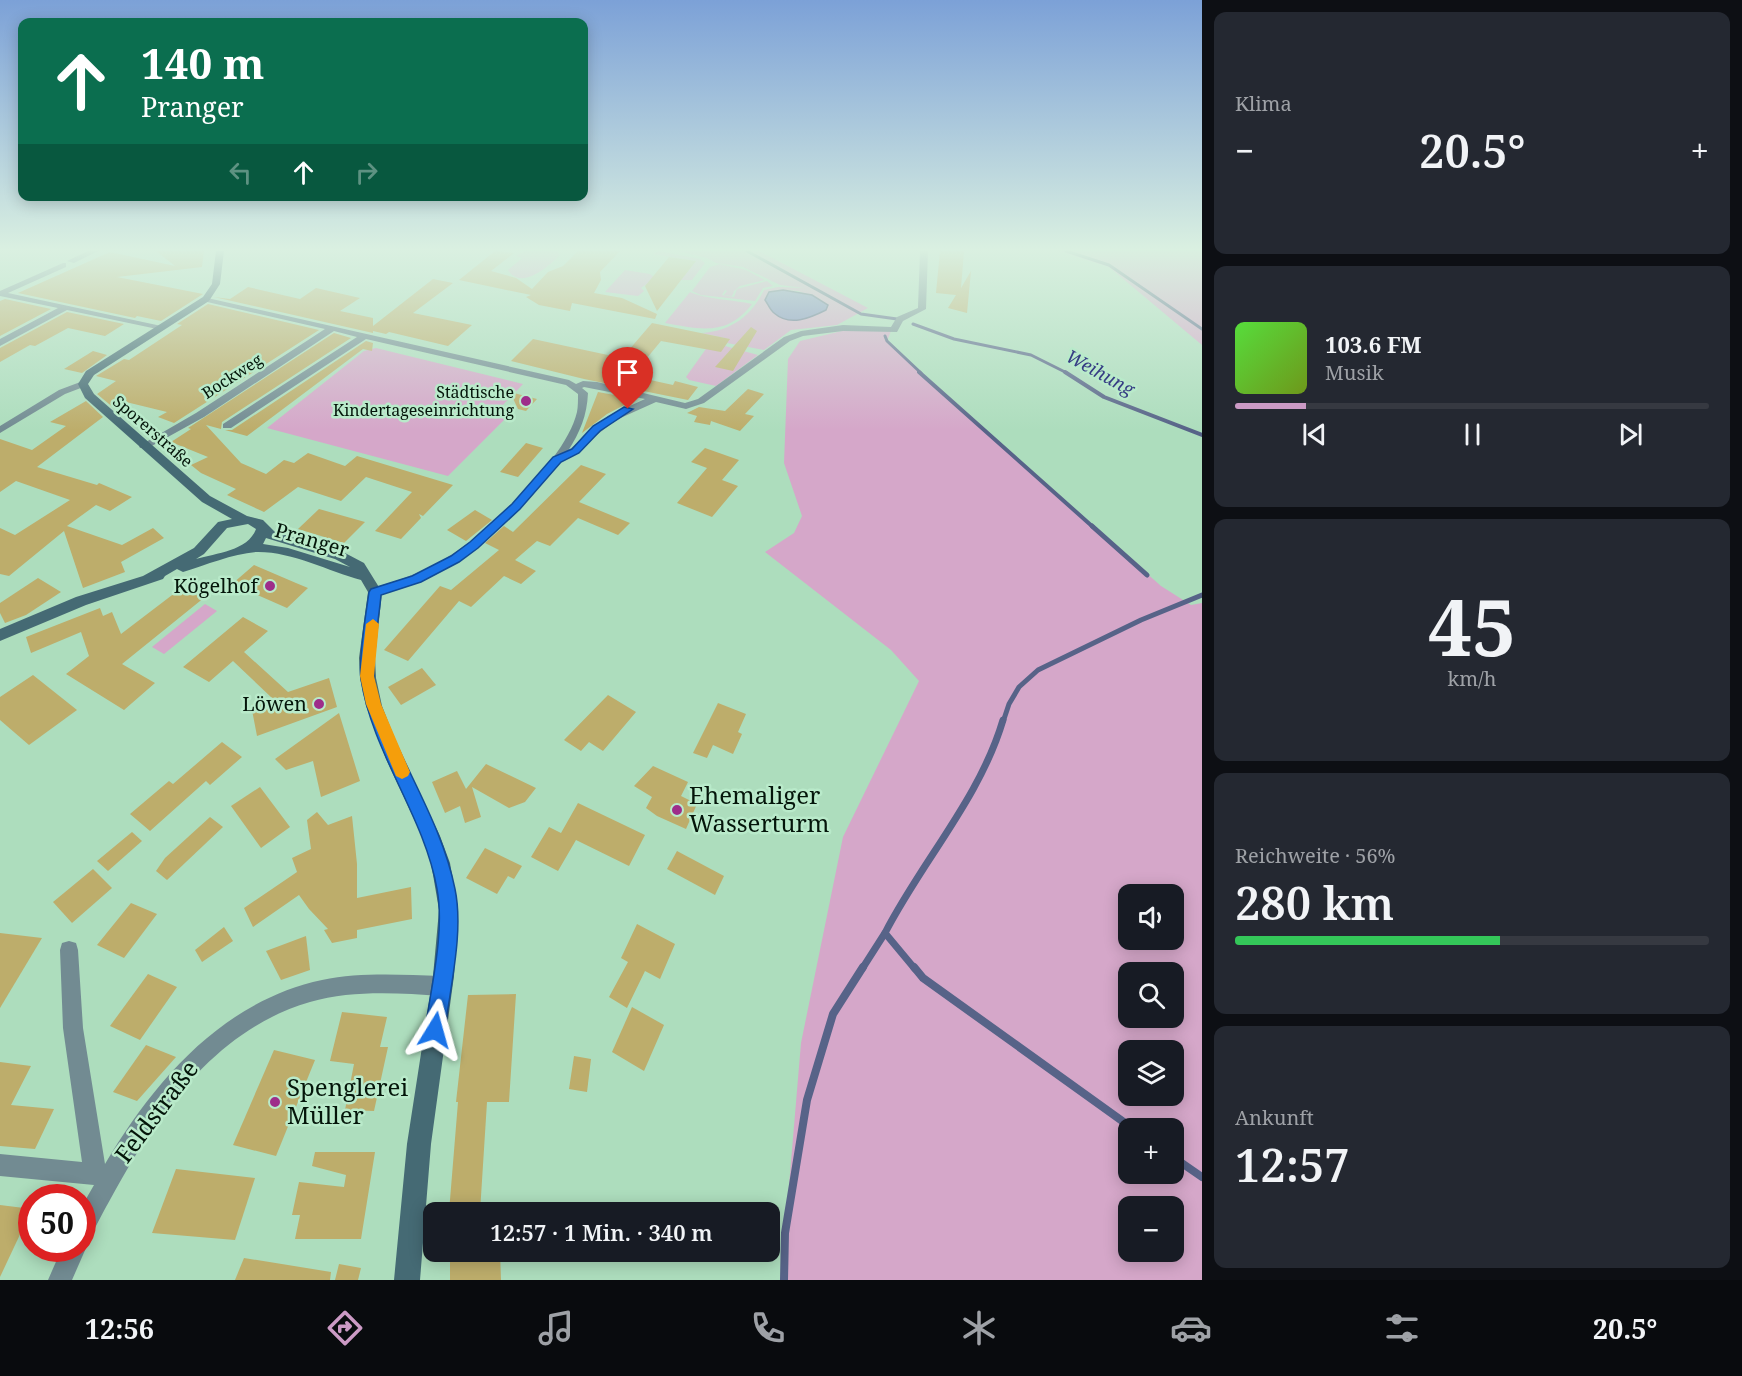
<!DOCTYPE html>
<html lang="de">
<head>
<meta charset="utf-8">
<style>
	:root { --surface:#171b24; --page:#242831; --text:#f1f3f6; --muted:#9ea1a6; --line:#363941; --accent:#cc9ac5 }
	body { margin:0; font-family:"Noto Serif",serif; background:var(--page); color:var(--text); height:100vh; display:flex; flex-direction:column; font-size:22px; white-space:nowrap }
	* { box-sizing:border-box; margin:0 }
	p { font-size:20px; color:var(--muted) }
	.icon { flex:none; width:33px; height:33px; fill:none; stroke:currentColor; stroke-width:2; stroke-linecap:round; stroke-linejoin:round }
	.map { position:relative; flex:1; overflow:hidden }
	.sheet { display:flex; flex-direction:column; gap:12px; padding:12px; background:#0d0f14; width:540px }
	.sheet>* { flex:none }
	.banner { position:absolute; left:18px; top:18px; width:570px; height:183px; border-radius:12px; box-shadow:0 3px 15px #0003; background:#0b6e4f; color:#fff; overflow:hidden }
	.fabs { position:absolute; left:1118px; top:884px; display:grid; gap:12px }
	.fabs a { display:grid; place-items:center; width:66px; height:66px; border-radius:12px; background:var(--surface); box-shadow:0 3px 15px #0003; font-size:30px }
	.speed { position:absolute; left:18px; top:1184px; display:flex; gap:12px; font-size:30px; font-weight:700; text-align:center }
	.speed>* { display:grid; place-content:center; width:78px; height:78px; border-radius:50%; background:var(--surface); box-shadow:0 3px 15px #0003; line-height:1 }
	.speed .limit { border:9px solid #d22; background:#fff; color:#111 }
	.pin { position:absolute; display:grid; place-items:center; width:51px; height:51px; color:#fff; margin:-62px -26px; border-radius:50% 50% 50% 0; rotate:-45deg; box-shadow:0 0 6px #0007 }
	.pin .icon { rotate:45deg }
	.me { position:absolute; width:66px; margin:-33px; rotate:8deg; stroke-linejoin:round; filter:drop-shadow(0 0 4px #0008) }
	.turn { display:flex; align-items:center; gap:21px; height:126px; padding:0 24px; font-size:27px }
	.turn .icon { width:78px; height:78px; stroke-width:2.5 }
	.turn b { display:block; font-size:42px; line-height:51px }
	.lanes { display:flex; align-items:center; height:57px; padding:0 24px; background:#0003; justify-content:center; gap:30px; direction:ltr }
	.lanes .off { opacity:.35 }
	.big { font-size:45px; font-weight:600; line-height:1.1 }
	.sheet .widget { flex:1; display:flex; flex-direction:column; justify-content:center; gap:9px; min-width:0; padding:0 21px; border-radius:12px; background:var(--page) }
	.sheet .dial { align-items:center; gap:0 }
	.dial b { font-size:78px; line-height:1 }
	.song { display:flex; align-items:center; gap:18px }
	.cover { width:72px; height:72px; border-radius:9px; background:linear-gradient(135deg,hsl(110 70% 55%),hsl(80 70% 35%)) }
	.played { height:6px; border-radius:3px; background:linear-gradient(90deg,var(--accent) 15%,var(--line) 15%) }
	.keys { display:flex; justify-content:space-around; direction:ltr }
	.heat { display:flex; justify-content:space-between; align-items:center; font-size:33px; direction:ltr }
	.charge { height:9px; border-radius:4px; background:linear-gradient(90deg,#34c759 56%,var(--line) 0) }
	.trip { position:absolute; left:423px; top:1202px; width:357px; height:60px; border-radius:12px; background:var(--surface); box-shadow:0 3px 15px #0003; font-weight:600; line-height:60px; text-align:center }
	.menu { display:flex; height:96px; justify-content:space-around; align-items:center; background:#090b0e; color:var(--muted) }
	.menu .icon { width:42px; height:42px }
	.menu .current { color:var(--accent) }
	.menu b { font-size:27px; color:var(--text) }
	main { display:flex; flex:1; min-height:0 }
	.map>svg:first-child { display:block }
</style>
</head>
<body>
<main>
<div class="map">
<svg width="1202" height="1280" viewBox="0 0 1202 1280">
	<rect width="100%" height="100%" fill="#adddbd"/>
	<g fill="#d5a7c9" fill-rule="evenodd">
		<path d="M524,251H557L560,255C549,266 521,291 508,270L522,258L516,256Z"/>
		<polygon points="659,251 700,259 705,263 692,280 681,280 696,261 653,254"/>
		<path d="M678,251H759L868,308L837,325L791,330L764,350L727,343L729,339L702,333C732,331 752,315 764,290L778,287L804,288L780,285L743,267L716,263L707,258ZM783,290L798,291L822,300L772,312L765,300Z"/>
		<polygon points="1059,251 1202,251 1202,345 1109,267"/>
		<polygon points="720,264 746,270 765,280 740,286 733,292 734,292 732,296 724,295 727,291 725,290 722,295 734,297 737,289 767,281 773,286 763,288 755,301 701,295 692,291 710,267"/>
		<polygon points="625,270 650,274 655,278 641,288 644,291 638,296 605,292"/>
		<path d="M690,292C704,299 735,300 752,304C727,337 700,329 665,323Z"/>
		<path d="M846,330L891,331L887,341L905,359L1161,586L1191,605L1202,603V1280H784L785,1233L801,1043L843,837L919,681L891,650L765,552L794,533L802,516L784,463L788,359L800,341ZM1128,894H1173V939H1128ZM1128,972H1173V1017H1128ZM1128,1050H1173V1095H1128ZM1128,1128H1173V1173H1128ZM1128,1206H1173V1251H1128Z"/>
		<polygon points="708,346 725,346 758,355 716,386 689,380 686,377"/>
		<polygon points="376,348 523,384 501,407 504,420 448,476 267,428 364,351"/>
		<polygon points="205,604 217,611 164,654 152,647"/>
	</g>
	<path fill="#7a85be" stroke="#576388" stroke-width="1.5" d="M783,290L812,295L828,305L826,310C810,318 790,327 774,313C770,310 768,304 765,300L769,292Z"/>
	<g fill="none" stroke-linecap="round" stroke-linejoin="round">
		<g stroke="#576388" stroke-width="3">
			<polyline points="747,251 861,314 897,319"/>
			<polyline points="1066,251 1109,265 1202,329"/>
			<polyline points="913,324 954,339 1031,355 1067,373"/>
			<polyline points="885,336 887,341 921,373"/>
		</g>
		<g stroke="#576388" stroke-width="4">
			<polyline points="919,372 1093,527"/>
			<polyline points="1065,372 1104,397 1202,435"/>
		</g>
		<g stroke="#576388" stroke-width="5">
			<polyline points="1092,526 1147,575"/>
			<polyline points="1003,722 1009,704 1019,687 1038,670 1141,620 1202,595"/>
		</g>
		<g stroke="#576388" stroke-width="7">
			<polyline points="862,969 885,933"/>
			<path d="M915,969L885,933C922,861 980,798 1003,720"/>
		</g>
		<g stroke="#576388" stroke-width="8">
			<polyline points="914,967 923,978 1132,1128"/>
			<polyline points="1173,1157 1202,1177"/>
			<polyline points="784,1280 785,1233 807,1100 833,1014 863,967"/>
		</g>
	</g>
	<g fill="#bdad6b">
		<polygon points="156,251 204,251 202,267 117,277 203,294 161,321 137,316 135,318 18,293 110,252 175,266"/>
		<polygon points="495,251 514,253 491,271 516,278 532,289 548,272 563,266 578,251 620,251 600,272 601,280 594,293 622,298 657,314 655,319 572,303 570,311 539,305 526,297 531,295 459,280"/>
		<polygon points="940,251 964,251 961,288 971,271 967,313 948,308 956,295 936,293"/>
		<polygon points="669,257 696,261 657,311 645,286"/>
		<polygon points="433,279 453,283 413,313 472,325 448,346 389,332 386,334 373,331 373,333 214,297 230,299 248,287 300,299 316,288 360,298 340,311 373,318 373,326"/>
		<polygon points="5,299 51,309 0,336 0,301"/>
		<polygon points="208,304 319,330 174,423 158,417 167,412 126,402 115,409 97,394 116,381 96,376 124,359 129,360 182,325 177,324"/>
		<polygon points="67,312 124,324 105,336 68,328 35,346 30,345 0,362 0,348"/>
		<polygon points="652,323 730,339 721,352 661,341 632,376 673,385 675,381 698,387 688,400 584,379 511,361 533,339 622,358"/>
		<polygon points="751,327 757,331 733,371 715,367"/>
		<polygon points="334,333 351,338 222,422 221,429 206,425 241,463 266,474 284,460 294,463 308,453 345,466 357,456 453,485 423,516 419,514 421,518 401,539 375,531 412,492 366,477 341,501 298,487 264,512 227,495 236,489 201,473 191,465 208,457 171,442 191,429 188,428"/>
		<polygon points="366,341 373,343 372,351 363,349 247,436 225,430 232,430"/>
		<polygon points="93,351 107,355 82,373 64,369"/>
		<polygon points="748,389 764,394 745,414 754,416 740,431 711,421 710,425 694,422 697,416 687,413 699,407 725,411"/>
		<polygon points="510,392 537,399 526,411 518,409"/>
		<polygon points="598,392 636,399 607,414 582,433"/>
		<polygon points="86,401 103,417 37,467 97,485 99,483 132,497 110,511 96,505 67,526 122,545 153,528 164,538 121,562 125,572 83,588 64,531 9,576 0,574 0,528 15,535 70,500 16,481 0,492 0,439 32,450 66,426 50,422"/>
		<polygon points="526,443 543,448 518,477 500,472"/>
		<polygon points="705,448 739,460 722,480 738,486 712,517 677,503 707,468 691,462"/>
		<polygon points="581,465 606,474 579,502 630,523 618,535 578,518 550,546 537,541 515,560 536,571 521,584 504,576 471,607 459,601 408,661 384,650 440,586 451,590 499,550 485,543 504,526 513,532"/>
		<polygon points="319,509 365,522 344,543 298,529"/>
		<polygon points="475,510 492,520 466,541 447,530"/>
		<polygon points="254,565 296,583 308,588 287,608 232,584"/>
		<polygon points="38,578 61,592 26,615 5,623 0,613 0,603"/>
		<polygon points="184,586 205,597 122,664 155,683 124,710 66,674 89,656 81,632 31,653 26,637 100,608 103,616 112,612 121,634"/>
		<polygon points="243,617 268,631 244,652 288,692 329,678 337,707 257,736 251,705 272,698 233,661 209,682 183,667"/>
		<polygon points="422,668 436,685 401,705 388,687"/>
		<polygon points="33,675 77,710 29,745 0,720 0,697"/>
		<polygon points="608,695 636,712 603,751 589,742 581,751 564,740"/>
		<polygon points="718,703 746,714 738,732 742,734 733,754 713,745 707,758 693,753"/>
		<polygon points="339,713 360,781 321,797 313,761 286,770 275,759"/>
		<polygon points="222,742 242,757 210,785 206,781 150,831 130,814 169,781 173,784"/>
		<polygon points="486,764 536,788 525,802 509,808 472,787 481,817 465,823 460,806 445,813 432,782 457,771 466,789"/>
		<polygon points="653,766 688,782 681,796 697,804 686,829 657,816 646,808 652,797 634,786"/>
		<polygon points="260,787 290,827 261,848 231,806"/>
		<polygon points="578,803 645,835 629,866 576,840 558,871 531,857 549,827 561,833"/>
		<polygon points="317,812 328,825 352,816 357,864 357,898 411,887 412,919 357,930 357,938 332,943 324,930 328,929 309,909 299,895 253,927 244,908 297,872 292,858 311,849 307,820"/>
		<polygon points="210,817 223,827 167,880 156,871 165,858"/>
		<polygon points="132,832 142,841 108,871 97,861"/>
		<polygon points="485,848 522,866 514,879 508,876 497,894 466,878"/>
		<polygon points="677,851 724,876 715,895 667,869"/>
		<polygon points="93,869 112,888 72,923 53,902"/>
		<polygon points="131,903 157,914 124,958 97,945"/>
		<polygon points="637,924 675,944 660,979 645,971 627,1008 609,997 628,962 621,958"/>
		<polygon points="224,927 233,941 202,962 195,950"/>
		<polygon points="0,933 42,938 0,1008"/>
		<polygon points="306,936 310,970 281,980 266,951"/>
		<polygon points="148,974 177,987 140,1040 110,1026"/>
		<polygon points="516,994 509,1102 487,1102 480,1212 449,1212 458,1102 456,1102 468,995"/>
		<polygon points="632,1007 664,1025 644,1071 612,1052"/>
		<polygon points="342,1012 387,1017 380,1047 388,1047 374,1111 345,1110 354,1064 330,1061"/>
		<polygon points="146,1045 176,1057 137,1101 113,1092"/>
		<polygon points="274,1050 315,1060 276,1156 233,1145"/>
		<polygon points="574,1056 591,1059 587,1092 569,1089"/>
		<polygon points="0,1062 31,1066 11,1105 54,1109 35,1149 0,1146"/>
		<polygon points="315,1152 375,1152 361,1239 295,1239 300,1215 292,1215 299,1182 344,1187 346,1175 312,1166"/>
		<polygon points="176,1169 255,1178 235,1240 152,1233"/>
		<polygon points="0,1205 32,1209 0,1277"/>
		<polygon points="450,1251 500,1251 501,1280 450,1280"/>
		<polygon points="244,1258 331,1272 330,1280 235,1280"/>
		<polygon points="339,1264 361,1268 358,1280 335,1280"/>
	</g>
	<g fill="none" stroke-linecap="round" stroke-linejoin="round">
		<g fill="#728b92" fill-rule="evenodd">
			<polygon points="88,251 98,251 74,263 67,261"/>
			<path d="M920,251H928L926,309L903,321L897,332L843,331L803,336L790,341L704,403L686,409L656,402L616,420L589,441L579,453L560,463L518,511L459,562L421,582L375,597L369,592L370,589C396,581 420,574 443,560C485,536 566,460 577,412C578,407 578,400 578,394L566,385L366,339L231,428H223V424L357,337L334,331L204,417L148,448H140L139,446L196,413L325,329L203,301V297L569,380L576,384L583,381L597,382L685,403L698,399L784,337L801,331L843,325L891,327L897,317L918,308ZM584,387L645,399L608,416L568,451C580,432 587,416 588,393L582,388Z"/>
			<polygon points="63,263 66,263 66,267 8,293 166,327 162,330 67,310 0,346 0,339 58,308 0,296 0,291"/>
			<polygon points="83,381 88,384 86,386 65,394 0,433 0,426 59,390"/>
			<path d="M69,941L76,943L78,950L83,1028L105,1164C154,1081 223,1001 322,980C361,972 402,975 441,976L448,979L451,986L448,993L441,996C398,993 352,990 310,1002C200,1034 139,1143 90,1238L83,1241L86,1248L72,1280H48L62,1248H82V1206L94,1185L0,1176V1154L82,1162L63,1028L60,950L62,943Z"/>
		</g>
		<path fill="#456a74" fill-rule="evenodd" d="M216,251H224L220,284L209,301L94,375L88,384L94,394L210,496L247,516L263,520L275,532L345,553L364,563L382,592L375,658L376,678L382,706L402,757L440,836L450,863L458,910L454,976L431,1144L420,1280H394L407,1144L433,976L439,910L431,863L422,836L386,759L366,706L360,678L359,658L368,592L361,580C328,571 291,551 256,552C232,554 206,565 183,572L177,569L165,576L163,579L86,605L0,641V629L76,597L143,576L194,548L218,522L232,519L202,502L85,398L78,384L86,371L203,297L212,284ZM248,524L256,529C248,551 216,553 196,559L204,554L227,528ZM266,538L335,559L350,567L288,548L263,544Z"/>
	</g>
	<linearGradient id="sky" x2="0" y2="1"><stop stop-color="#7ca1d7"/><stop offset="0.58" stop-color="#daf0e1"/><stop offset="1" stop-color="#daf0e1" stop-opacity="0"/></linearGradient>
	<rect width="1202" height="430" fill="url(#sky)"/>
	<path fill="#1a73e8" stroke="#114b97" stroke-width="1.5" d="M624,407L633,409L600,431L579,453L561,462L520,509L478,548L459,562L421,582L381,595C379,619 372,654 374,677C377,706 393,736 405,762C425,804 446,844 455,889C464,932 450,987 445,1030L442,1037L435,1040L428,1037L425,1030C431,987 445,932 437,889C424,815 372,753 361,679C358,659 366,614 369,592L371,589L412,576L451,556L470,542L512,504L553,457L572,449L593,426Z"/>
	<polygon fill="#f59e0b" points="373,619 379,624 374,676 381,704 410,772 408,776 402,779 396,776 366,704 360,676 366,624"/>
	<g fill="#9e2d8a" stroke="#b9eaca" stroke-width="2">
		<circle cx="526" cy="401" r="6"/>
		<circle cx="270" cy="586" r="6"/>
		<circle cx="319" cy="704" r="6"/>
		<circle cx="677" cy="810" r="6"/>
		<circle cx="275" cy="1102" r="6"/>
	</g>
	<g text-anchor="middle" stroke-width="5" stroke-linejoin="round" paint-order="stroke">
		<g font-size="16" fill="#04150a" stroke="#b9eaca">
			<text transform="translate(232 376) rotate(-33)" y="6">Bockweg</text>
			<text transform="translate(153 431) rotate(41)" y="6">Sporerstraße</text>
		</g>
		<g font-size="16" fill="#04150a" stroke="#b9eaca" text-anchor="end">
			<text x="514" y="398">Städtische<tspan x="514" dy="18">Kindertageseinrichtung</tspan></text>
		</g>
		<g font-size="18" font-style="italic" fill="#363d84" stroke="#b9eaca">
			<text transform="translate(1100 373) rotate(29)" y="6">Weihung</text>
		</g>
		<g font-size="20" fill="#04150a" stroke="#b9eaca">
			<text transform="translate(312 540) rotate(16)" y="7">Pranger</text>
		</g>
		<g font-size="20" fill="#04150a" stroke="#b9eaca" text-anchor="end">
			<text x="258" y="593">Kögelhof</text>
			<text x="307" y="711">Löwen</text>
		</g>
		<g font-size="24" fill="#04150a" stroke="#b9eaca" text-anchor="start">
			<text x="689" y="804">Ehemaliger<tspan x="689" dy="28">Wasserturm</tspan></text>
			<text x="287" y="1096">Spenglerei<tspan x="287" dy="28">Müller</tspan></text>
		</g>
		<g font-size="24" fill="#04150a" stroke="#b9eaca">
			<text transform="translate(157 1112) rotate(-53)" y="8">Feldstraße</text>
		</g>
	</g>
</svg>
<div class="fabs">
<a><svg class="icon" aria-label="sound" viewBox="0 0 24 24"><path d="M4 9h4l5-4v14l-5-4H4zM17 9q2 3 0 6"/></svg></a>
<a><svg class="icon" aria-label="search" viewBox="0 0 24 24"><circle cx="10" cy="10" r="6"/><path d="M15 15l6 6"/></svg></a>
<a><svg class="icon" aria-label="layers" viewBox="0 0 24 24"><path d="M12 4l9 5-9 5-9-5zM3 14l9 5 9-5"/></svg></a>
<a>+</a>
<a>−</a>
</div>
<div class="speed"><div class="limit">50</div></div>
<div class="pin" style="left:628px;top:409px;background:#d93025"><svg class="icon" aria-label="arrive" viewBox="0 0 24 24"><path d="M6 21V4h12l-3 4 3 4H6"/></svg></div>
<svg class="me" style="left:435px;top:1030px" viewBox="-20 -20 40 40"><path d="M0-17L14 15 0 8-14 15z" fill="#1a73e8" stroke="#fff" stroke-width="4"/></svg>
<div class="trip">12:57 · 1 Min. · 340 m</div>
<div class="banner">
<div class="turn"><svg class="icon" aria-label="ahead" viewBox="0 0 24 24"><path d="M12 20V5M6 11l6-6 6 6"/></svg><div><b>140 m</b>Pranger</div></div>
<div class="lanes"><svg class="icon off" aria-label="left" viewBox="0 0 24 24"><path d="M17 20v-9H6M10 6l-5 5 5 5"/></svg><svg class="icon" aria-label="ahead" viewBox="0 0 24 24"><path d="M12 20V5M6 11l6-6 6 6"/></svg><svg class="icon off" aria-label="right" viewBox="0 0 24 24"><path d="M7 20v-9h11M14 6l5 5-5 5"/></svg></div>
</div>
</div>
<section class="sheet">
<div class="widget"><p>Klima</p>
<div class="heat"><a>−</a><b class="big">20.5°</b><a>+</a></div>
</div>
<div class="widget">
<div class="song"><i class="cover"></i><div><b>103.6 FM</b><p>Musik</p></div></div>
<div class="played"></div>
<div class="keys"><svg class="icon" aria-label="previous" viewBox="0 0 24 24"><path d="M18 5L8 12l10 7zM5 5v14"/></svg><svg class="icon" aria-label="pause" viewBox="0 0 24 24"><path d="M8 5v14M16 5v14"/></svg><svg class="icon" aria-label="next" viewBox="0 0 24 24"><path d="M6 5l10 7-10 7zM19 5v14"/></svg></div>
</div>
<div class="widget dial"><b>45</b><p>km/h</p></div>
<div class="widget"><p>Reichweite · 56%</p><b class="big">280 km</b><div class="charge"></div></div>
<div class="widget"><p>Ankunft</p><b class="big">12:57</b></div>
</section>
</main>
<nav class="menu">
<b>12:56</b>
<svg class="icon current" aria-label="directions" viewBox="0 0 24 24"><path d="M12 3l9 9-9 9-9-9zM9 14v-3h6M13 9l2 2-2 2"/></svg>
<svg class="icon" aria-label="music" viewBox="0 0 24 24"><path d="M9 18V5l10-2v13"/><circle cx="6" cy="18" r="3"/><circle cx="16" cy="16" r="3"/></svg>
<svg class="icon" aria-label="phone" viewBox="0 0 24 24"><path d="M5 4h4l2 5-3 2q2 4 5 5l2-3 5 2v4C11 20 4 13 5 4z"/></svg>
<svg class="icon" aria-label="climate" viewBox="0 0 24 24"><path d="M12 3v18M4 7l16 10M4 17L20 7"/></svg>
<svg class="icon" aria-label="car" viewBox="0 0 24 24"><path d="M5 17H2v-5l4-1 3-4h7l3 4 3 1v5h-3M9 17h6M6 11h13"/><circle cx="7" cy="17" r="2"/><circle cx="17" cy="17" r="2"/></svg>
<svg class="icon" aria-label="filters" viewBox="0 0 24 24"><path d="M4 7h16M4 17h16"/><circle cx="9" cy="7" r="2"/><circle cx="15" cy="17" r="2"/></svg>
<b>20.5°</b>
</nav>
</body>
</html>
